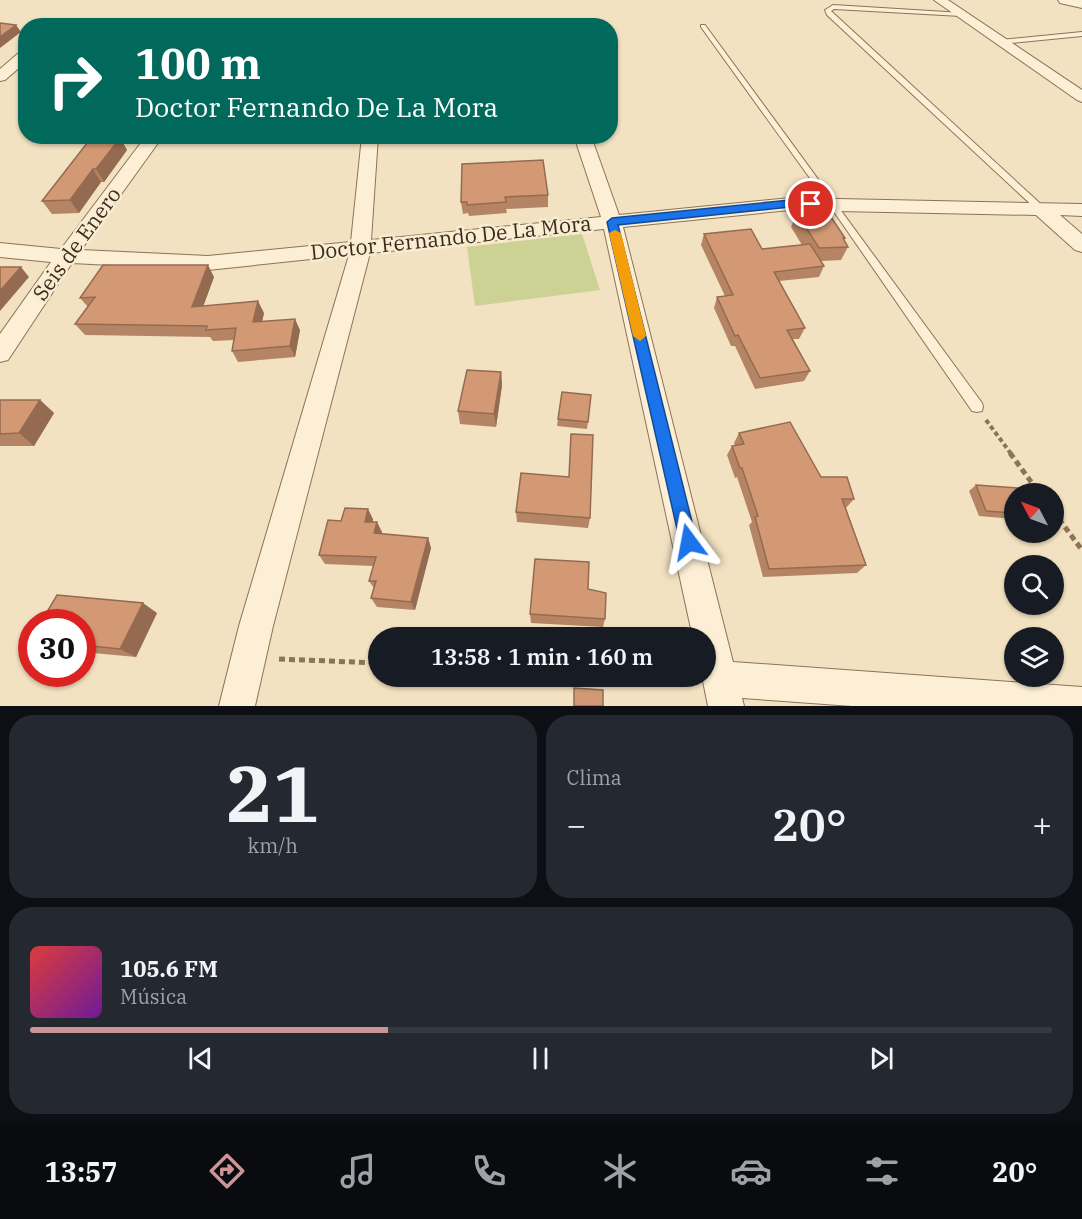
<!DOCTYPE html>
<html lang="es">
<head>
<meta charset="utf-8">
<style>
	:root { --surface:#171b24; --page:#242831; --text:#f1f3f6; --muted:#9ea1a6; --line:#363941; --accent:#cd9498 }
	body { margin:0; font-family:"IBM Plex Serif",serif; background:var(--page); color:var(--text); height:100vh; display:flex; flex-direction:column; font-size:22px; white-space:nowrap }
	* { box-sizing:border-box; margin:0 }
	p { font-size:20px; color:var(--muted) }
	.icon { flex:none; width:33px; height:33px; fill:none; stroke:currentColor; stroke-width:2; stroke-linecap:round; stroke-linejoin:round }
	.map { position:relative; height:706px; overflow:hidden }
	.sheet { display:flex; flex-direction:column; gap:9px; padding:9px; background:#0d0f14; flex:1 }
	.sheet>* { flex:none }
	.banner { position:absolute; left:18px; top:18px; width:600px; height:126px; border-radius:24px; box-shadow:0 2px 4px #0004; background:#00695c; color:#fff; overflow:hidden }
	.needle { width:39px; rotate:311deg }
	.controls { position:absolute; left:1004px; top:483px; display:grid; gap:12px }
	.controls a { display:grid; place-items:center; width:60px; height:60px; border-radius:50%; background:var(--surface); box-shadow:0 2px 4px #0004; font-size:30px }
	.speed { position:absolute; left:18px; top:609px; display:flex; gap:12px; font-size:30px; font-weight:700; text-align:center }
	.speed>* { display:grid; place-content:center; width:78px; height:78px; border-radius:50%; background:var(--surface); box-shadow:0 2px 4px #0004; line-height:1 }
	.speed .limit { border:9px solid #d22; background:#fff; color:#111 }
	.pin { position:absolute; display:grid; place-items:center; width:51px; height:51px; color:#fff; margin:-26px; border:3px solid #fff; border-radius:50%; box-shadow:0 2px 6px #0007 }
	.me { position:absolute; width:66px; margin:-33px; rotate:347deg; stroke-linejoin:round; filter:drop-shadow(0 0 4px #0008) }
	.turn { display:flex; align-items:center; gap:21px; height:126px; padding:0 18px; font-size:27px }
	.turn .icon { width:78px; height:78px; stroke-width:2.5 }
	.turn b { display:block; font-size:42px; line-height:51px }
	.big { font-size:45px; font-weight:600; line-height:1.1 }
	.sheet .widget { flex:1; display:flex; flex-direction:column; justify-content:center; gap:9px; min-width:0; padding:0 21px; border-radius:24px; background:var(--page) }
	.sheet .dial { align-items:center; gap:0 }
	.dial b { font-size:78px; line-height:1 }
	.song { display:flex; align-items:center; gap:18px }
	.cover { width:72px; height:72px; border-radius:9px; background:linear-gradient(135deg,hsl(0 70% 55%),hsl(280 70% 35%)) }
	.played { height:6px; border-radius:3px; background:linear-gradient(90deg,var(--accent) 35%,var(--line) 35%) }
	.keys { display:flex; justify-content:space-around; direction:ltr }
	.heat { display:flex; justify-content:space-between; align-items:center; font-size:33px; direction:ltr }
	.sheet .tiles { flex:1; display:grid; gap:9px; grid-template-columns:1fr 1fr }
	.widget:last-child { grid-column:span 2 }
	.trip { position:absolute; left:368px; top:627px; width:348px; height:60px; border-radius:30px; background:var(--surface); box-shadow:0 2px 4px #0004; font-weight:600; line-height:60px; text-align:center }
	.tab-bar { display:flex; height:96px; justify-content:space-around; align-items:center; background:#090b0e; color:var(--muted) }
	.tab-bar .icon { width:42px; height:42px }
	.tab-bar .active { color:var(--accent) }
	.tab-bar b { font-size:27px; color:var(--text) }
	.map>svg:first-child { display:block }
</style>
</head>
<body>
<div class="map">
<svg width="1082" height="706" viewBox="0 0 1082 706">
	<rect width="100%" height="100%" fill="#f2e2c1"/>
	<polygon fill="#ccd194" points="582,234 600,290 475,306 467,247"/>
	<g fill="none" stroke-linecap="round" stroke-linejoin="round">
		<defs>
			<g id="service">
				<polygon points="833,5 963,13 964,14 961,16 834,9 831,11 1044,207 1044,211 1038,211 827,15 825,10"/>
				<polygon points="701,25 705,25 982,403 983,407 982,411 977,412 972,411 830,206 701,27"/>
				<polygon points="1082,32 1082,36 1001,44 998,42 1001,40"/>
			</g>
			<g id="minor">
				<polygon points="934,0 948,0 1082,90 1082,102 1077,100"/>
				<polygon points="1058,0 1082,0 1082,8 1060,3"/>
				<polygon points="26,50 26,62 5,80 0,81 0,69 21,51"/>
				<polygon points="146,136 163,136 81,250 208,256 351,242 362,136 378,136 371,240 601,217 574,136 591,136 619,215 790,198 1082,204 1082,216 1060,215 1082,234 1082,252 1075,250 1036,215 790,210 623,227 733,662 1082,687 1082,706 852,706 742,698 744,706 708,706 702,676 705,676 705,638 693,638 604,229 370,253 273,626 255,706 219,706 239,626 349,255 208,270 72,263 8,360 0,362 0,334 51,262 0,257 0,243 61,249"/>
			</g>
		</defs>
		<use href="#service" stroke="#8d7257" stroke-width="2"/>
		<use href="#minor" stroke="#8d7257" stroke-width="2"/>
		<polyline stroke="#8d7257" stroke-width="4" stroke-dasharray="4.5 3" stroke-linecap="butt" points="986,420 1012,455"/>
		<g stroke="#8d7257" stroke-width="5" stroke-dasharray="6 4" stroke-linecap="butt">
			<polyline points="1010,453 1040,494"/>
			<polyline points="1053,511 1082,550"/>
			<polyline points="279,659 378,663"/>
			<polyline points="676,676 690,677"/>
		</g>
		<use href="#service" fill="#fcefd5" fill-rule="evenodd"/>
		<use href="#minor" fill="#fcefd5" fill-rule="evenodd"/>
	</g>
	<g fill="#b58464">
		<polygon points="120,138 127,150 104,182 101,182 79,213 52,214 42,201"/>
		<polygon points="462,164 548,195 548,207 506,209 507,213 469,216 468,213 463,214 461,202"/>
		<polygon points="797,213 845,238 844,241 848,247 841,260 821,261 824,266 819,277 779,281 805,328 799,339 793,339 810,371 804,381 755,389 735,346 731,346 714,308 717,297 725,296 701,245 704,234 762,249 802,245 791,227"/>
		<polygon points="214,277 203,306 264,313 262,322 300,330 295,357 238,362 232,351 234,340 213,341 210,337 85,335 75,324 88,307 80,298"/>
		<polygon points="501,372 502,385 496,427 460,424 458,411"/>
		<polygon points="591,395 587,429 557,426 558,419"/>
		<polygon points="0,400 40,400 54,413 34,446 0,446"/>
		<polygon points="739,433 821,477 854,499 846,508 866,565 857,573 763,577 749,525 752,522 737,477 735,478 727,455 732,446 735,445 734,443"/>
		<polygon points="976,485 1014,494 1014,519 979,516 969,491"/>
		<polygon points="516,512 590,518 588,528 517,522"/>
		<polygon points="373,519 373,522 382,532 382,534 428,538 431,548 415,610 377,607 371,598 374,588 369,581 373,566 325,564 319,555 341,521"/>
		<polygon points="588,589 605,619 603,627 531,623 530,614"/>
		<polygon points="157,613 136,657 82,652 82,622"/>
	</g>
	<g fill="#946b51">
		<polygon points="16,25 21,32 0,48 0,37"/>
		<polygon points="120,138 127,150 104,182 96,169"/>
		<polygon points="93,169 101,182 79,213 70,200"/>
		<polygon points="208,265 214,277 199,318 192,307"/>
		<polygon points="21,267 29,277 0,311 0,291"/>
		<polygon points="258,301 264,313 259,334 253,322"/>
		<polygon points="295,319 300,330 295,357 290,346"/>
		<polygon points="501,372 502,385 496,427 494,414"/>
		<polygon points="40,400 54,413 34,446 19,433"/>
		<polygon points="368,509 373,519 370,532 365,522"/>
		<polygon points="377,522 382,532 379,543 374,533"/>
		<polygon points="428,538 431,548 415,610 411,602"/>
		<polygon points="143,603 157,613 136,657 120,649"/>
	</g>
	<g fill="#d39974" stroke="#946b51" stroke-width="1.5">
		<polygon points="0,23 16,25 0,37"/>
		<polygon points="91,138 120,138 96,169 93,169 70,200 42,201"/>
		<polygon points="543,160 548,195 505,197 506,202 467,205 467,202 461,202 462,164"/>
		<polygon points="827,211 845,238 843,238 848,247 819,248 797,213"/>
		<polygon points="751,229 762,249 810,244 824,266 774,272 805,328 787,330 810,371 760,378 738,335 735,336 717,297 733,295 704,234"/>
		<polygon points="103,265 208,265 192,307 258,301 253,322 295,319 290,346 232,351 236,328 206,330 207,326 75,324 95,297 80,298"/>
		<polygon points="0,267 21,267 0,291"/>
		<polygon points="467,370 501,372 494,414 458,411"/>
		<polygon points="562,392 591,395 588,422 558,419"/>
		<polygon points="0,400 40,400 19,433 0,434"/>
		<polygon points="790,422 821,477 847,477 854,499 842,499 866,565 769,569 755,517 758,516 742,468 740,468 732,446 744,444 739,433"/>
		<polygon points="571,434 593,435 590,518 516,512 521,473 569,477"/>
		<polygon points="976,485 1019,488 1022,494 1014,494 1014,513 986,511"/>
		<polygon points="345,508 368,509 365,522 377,522 374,533 428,538 411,602 371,598 376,581 369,581 376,557 319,555 328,520 341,521"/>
		<polygon points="535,559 589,562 588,589 606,593 605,619 530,614"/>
		<polygon points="57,595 143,603 120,649 82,645 82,622 41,622"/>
		<polygon points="574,688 603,690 603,706 574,706"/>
	</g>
	<polygon fill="#1a73e8" stroke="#114b97" stroke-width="1.5" points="790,200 811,200 817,204 811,207 790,207 618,225 697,542 695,547 689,550 683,547 680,542 607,222 612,218"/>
	<polygon fill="#f59e0b" points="615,230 621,233 646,336 640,341 633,336 609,233"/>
	<g text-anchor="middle" stroke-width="5" stroke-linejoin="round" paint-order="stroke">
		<g font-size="21" fill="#3c2b1c" stroke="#f8ecd2">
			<text transform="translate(451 238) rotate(-6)" y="7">Doctor Fernando De La Mora</text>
			<text transform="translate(77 244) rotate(-54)" y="7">Seis de Enero</text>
		</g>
	</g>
</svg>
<div class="controls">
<a><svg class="needle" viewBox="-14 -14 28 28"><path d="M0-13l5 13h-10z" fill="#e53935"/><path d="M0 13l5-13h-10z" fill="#9ea1a6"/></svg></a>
<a><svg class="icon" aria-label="search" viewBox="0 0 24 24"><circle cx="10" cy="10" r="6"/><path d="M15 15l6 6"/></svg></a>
<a><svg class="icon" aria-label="layers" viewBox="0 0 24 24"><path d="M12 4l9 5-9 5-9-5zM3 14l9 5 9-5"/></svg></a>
</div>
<div class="speed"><div class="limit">30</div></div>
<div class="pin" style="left:811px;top:204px;background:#d93025"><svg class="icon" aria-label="arrive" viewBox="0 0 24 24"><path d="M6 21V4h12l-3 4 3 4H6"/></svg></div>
<svg class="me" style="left:689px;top:542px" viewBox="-20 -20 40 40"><path d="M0-17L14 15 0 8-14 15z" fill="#1a73e8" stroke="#fff" stroke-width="4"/></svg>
<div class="trip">13:58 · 1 min · 160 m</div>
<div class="banner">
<div class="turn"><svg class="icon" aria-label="right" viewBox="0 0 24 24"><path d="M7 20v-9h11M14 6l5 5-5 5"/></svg><div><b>100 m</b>Doctor Fernando De La Mora</div></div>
</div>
</div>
<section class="sheet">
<div class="tiles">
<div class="widget dial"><b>21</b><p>km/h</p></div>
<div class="widget"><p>Clima</p>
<div class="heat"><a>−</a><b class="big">20°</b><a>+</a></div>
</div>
<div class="widget">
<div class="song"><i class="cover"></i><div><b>105.6 FM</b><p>Música</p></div></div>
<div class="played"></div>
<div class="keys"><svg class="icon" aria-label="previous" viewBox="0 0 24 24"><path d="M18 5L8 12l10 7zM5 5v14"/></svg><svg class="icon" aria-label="pause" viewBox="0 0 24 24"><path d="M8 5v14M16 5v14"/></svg><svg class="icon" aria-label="next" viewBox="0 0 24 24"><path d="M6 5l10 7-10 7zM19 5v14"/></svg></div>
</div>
</div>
</section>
<nav class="tab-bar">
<b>13:57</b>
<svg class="icon active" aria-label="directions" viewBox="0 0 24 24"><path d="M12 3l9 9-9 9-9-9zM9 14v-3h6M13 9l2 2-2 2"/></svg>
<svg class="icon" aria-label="music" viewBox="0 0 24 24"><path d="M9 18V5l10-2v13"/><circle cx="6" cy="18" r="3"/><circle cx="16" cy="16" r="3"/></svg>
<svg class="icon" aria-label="phone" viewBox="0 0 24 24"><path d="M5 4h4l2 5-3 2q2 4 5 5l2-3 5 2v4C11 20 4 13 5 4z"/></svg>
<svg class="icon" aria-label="climate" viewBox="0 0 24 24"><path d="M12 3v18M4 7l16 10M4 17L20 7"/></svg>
<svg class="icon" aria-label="car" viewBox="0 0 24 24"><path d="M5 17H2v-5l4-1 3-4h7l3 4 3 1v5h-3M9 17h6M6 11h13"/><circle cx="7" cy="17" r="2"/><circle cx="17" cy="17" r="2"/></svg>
<svg class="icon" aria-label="filters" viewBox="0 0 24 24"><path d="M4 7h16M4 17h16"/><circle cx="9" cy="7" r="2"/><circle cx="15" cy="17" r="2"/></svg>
<b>20°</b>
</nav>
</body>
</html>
